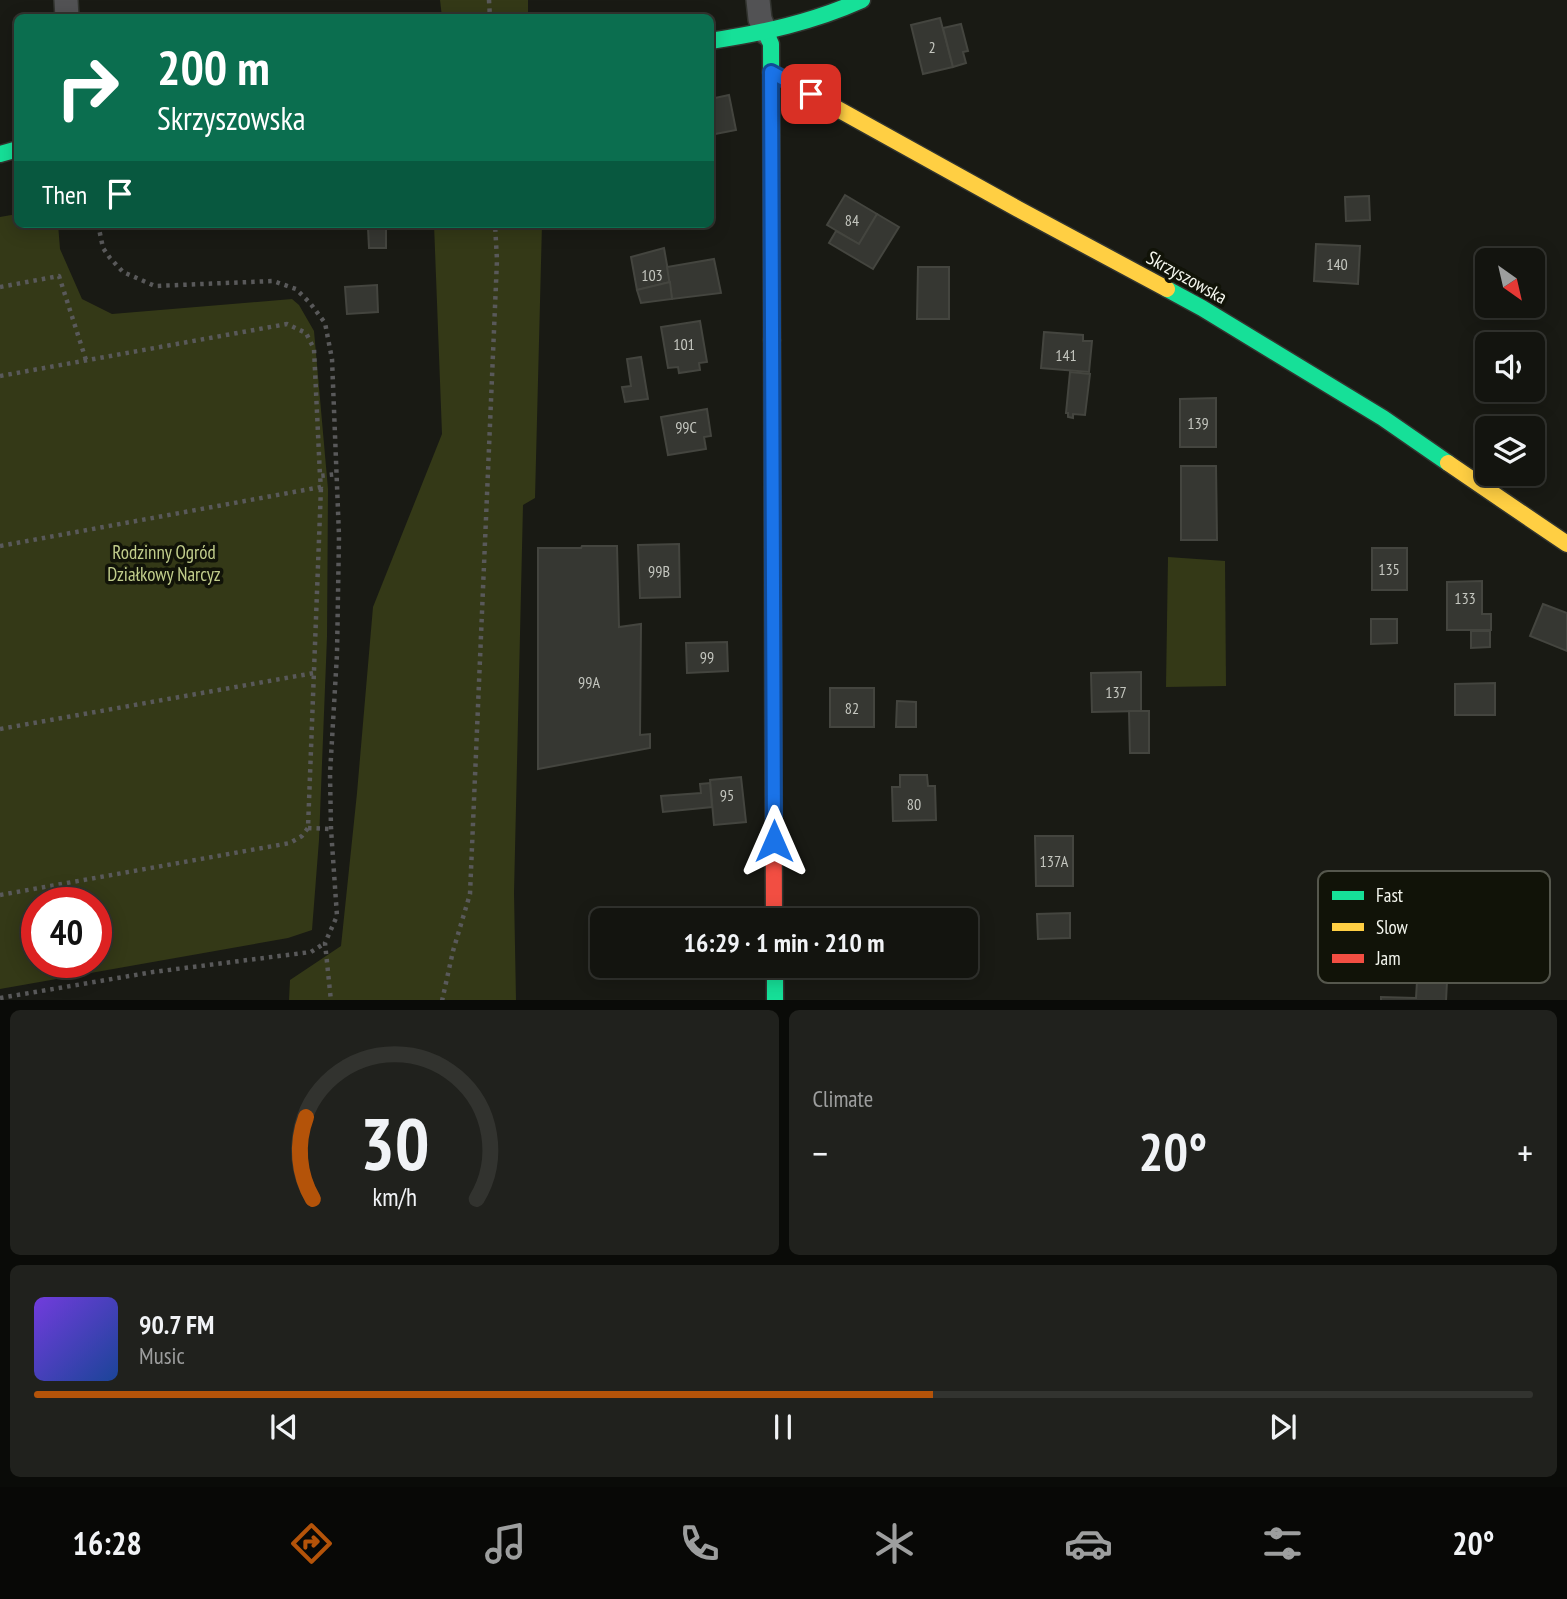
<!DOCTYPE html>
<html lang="en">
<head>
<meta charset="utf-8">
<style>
	:root { --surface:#13140f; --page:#20211d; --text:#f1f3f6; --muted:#9d9e9e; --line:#32332f; --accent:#b45309 }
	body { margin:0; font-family:"PT Sans Narrow",sans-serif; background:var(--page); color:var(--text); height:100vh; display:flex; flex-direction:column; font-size:26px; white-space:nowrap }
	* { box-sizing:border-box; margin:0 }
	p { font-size:23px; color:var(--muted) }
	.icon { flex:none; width:38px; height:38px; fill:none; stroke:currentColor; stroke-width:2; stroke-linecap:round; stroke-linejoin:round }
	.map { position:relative; height:1000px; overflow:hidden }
	.drawer { display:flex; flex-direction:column; gap:10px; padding:10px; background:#0a0b08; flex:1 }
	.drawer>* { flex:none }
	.guide { position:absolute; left:14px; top:14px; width:700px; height:214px; border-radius:10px; box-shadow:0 4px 18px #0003,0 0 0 2px var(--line); background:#0b6e4f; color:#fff; overflow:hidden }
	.needle { width:46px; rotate:146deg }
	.buttons { position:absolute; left:1475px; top:248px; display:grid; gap:14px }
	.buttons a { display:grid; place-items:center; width:70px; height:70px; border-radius:10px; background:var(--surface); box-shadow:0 4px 18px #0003,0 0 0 2px var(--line); font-size:35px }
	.speed { position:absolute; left:21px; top:887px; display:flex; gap:14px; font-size:35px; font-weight:700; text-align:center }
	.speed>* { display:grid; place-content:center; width:91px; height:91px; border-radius:50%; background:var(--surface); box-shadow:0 4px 18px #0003,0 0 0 2px var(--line); line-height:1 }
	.speed .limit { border:10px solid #d22; background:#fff; color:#111 }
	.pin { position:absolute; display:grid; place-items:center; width:60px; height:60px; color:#fff; margin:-30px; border-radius:14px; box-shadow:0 4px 10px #0006 }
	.me { position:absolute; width:77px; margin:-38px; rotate:0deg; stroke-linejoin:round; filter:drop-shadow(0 0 5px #0008) }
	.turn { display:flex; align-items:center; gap:24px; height:147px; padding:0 28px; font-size:32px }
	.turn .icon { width:91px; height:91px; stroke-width:2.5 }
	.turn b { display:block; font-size:49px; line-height:60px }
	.then { display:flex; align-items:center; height:66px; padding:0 28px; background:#0003; gap:14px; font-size:26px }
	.big { font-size:52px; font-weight:700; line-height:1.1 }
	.drawer .widget { flex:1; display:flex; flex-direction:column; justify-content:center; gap:10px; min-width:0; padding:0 24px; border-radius:10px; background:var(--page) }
	.drawer .dial { align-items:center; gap:0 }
	.dial svg { height:182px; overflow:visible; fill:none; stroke:var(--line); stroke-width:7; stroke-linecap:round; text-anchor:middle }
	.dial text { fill:var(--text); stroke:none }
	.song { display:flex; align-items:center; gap:21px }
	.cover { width:84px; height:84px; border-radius:10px; background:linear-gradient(135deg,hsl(260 70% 55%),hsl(220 70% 35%)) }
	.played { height:7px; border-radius:4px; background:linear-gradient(90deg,var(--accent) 60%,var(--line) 60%) }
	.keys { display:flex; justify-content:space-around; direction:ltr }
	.heat { display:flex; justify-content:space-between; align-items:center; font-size:38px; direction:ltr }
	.drawer .tiles { flex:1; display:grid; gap:10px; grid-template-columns:1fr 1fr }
	.widget:last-child { grid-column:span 2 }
	.trip { position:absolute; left:590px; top:908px; width:388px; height:70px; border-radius:10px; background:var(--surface); box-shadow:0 4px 18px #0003,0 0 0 2px var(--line); font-weight:700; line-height:70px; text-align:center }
	.tab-bar { display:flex; height:112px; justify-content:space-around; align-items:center; background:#080806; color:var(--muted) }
	.tab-bar .icon { width:49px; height:49px }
	.tab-bar .selected { color:var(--accent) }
	.tab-bar b { font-size:32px; color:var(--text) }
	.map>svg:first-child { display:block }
</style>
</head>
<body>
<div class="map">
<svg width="1567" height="1001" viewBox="0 0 1567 1001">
	<rect width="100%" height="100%" fill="#191a14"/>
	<g fill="#343917" fill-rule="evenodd">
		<polygon points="440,0 528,0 528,15 507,18 442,17"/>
		<path d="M17,214L18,224H58L60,249L82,299L112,314L292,299L299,305L314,331L328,489L327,637L319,840L312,930L288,938L0,989V217ZM37,903H96V962H37Z"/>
		<polygon points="434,224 542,224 535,498 523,505 514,893 516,1000 289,1000 290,980 341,946 357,793 373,607 442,434"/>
		<polygon points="1168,557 1225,561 1226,686 1166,687"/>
	</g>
	<g fill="#363732" stroke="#44453f" stroke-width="2">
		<polygon points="940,18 953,67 923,74 911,25"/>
		<polygon points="961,24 968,51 963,52 966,63 953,67 943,28"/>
		<polygon points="729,95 736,130 710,135 710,99"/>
		<polygon points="845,195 877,214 859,244 827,225"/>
		<polygon points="1369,196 1370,220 1346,221 1345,197"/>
		<polygon points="877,214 899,227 873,269 829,243 836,231 859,244"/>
		<polygon points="348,224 386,224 386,248 369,248 368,228 348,229"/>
		<polygon points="1316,244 1360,246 1358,284 1314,281"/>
		<polygon points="664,248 670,282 637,290 631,257"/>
		<polygon points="714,259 721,293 672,299 667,267"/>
		<polygon points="918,267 949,267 949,319 917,319"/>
		<polygon points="670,282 672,299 641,303 637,290"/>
		<polygon points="377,285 378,312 347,314 345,287"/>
		<polygon points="700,321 707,362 699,363 700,370 679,373 678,367 668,368 661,327"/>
		<polygon points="1044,332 1083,335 1083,341 1092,341 1089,372 1041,368"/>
		<polygon points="641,357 648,399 625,402 622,387 631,386 627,359"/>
		<polygon points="1070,372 1090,374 1085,415 1073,414 1073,418 1068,417 1068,413 1066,413"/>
		<polygon points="1216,398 1216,447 1180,447 1180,399"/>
		<polygon points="707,409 711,436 704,437 706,449 668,455 661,417"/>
		<polygon points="1181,466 1216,466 1217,540 1181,540"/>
		<polygon points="679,544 680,597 640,598 638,545"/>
		<polygon points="582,546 617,546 619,627 641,624 640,735 650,734 650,748 538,769 538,548 581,548"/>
		<rect x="1372" y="548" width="35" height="42"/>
		<polygon points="1482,581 1482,614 1491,614 1491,630 1447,630 1447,582"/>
		<polygon points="1543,604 1567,613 1567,651 1530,636"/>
		<polygon points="1371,619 1397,619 1397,643 1371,644"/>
		<polygon points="1471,631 1490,631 1490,647 1471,648"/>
		<polygon points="727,642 728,671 687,673 686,643"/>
		<polygon points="1141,672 1141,711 1092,712 1091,673"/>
		<polygon points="1495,683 1495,715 1455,715 1455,684"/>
		<rect x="830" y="688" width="44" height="39"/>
		<polygon points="897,701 916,702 916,727 896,727"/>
		<polygon points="1129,711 1149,711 1149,753 1130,753"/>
		<polygon points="900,775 927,775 928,786 935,786 936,820 893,821 892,787 900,787"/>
		<polygon points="741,777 746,822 714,825 710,780"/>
		<polygon points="710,783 712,807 663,812 661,796 701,793 700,784"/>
		<polygon points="1035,836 1073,836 1073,886 1036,886"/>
		<polygon points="1070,913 1070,938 1038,939 1037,914"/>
		<polygon points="1417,981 1447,981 1446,1001 1381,1001 1381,997 1416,998"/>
	</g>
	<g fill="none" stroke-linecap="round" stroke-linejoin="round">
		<defs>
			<g id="street">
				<polyline points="66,0 67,18"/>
				<polyline points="758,0 760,19 766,33"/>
			</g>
			<g id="fast">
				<polyline points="766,33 771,44 772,340"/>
				<path d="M710,41C763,33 813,22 862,0"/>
				<polyline points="0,154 18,149"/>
				<polyline points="1167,289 1202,308 1383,418 1448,463"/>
				<polyline points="775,966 775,1001"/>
			</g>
			<g id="slow">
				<polyline points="771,72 1018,209 1167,289"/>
				<polyline points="1448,463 1567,544"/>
			</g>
			<polyline id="jam" points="772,340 774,920"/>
		</defs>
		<use href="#street" stroke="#32342f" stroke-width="26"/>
		<use href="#fast" stroke="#32342f" stroke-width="19"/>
		<use href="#slow" stroke="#32342f" stroke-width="19"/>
		<use href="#jam" stroke="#32342f" stroke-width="19"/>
		<g stroke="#59595a" stroke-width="4.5" stroke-dasharray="3.5 5" stroke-linecap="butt">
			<polyline points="489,0 490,18"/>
			<polyline points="98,224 103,248 110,258 123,272 155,286 273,281 296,289 310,303 325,323 332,359 339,536 337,654 330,774 331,829 337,916 325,943 331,1001"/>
			<polyline points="0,287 59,276 86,360"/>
			<polyline points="0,376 287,324 306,333 314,349 320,476 337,474"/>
			<polyline points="0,546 321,487 320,476"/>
			<polyline points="0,729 314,673"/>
			<polyline points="308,828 331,829"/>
			<polyline points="0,895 290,843 302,836 308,828 321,487"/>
			<polyline points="0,998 153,972 311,952 325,943"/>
			<polyline points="442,1001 453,951 470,894 497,260 495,224"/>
		</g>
		<use href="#street" stroke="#525254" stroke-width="23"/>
		<use href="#fast" stroke="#16e098" stroke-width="16"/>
		<use href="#slow" stroke="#ffcf43" stroke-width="16"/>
		<use href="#jam" stroke="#f24e42" stroke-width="16"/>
	</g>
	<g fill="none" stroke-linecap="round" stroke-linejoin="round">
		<defs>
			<polyline id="route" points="774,841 771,72 811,94"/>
		</defs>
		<use href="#route" stroke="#114b97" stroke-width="18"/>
		<use href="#route" stroke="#1a73e8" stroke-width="12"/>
	</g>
	<g text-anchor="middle" stroke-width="7" stroke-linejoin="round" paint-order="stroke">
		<g font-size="16" fill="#c4c6bf">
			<text x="932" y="53">2</text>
			<text x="852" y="226">84</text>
			<text x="1337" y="270">140</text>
			<text x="652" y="281">103</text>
			<text x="684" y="350">101</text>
			<text x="1066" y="361">141</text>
			<text x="1198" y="429">139</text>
			<text x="686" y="433">99C</text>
			<text x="1389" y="575">135</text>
			<text x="659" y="577">99B</text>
			<text x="1465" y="604">133</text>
			<text x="707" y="663">99</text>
			<text x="589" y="688">99A</text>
			<text x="1116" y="698">137</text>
			<text x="852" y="714">82</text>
			<text x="727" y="801">95</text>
			<text x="914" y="810">80</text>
			<text x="1054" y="867">137A</text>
		</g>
		<g font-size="19" fill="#f4f6ee" stroke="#111308">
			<text transform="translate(1187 277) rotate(29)" y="7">Skrzyszowska</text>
		</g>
		<g font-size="19" fill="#c2ce8c" stroke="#111308">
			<text x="164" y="559">Rodzinny Ogród<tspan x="164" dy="22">Działkowy Narcyz</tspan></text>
		</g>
	</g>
	<rect x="1318" y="871" width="232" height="112" rx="10" fill="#111308" stroke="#55574d" stroke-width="2"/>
	<rect x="1332" y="891" width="32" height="9" fill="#16e098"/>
	<rect x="1332" y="923" width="32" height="8" fill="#ffcf43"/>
	<rect x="1332" y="954" width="32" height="9" fill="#f24e42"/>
	<g font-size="19" fill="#f4f6ee">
		<text x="1376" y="902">Fast</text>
		<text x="1376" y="934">Slow</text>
		<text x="1376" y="965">Jam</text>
	</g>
</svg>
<div class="buttons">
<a><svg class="needle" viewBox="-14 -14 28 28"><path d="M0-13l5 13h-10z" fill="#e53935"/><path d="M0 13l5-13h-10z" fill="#9d9e9e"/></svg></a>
<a><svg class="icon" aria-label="sound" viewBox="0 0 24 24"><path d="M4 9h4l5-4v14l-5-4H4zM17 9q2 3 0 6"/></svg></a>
<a><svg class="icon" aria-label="layers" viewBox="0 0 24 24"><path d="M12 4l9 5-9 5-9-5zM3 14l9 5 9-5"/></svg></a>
</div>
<div class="speed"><div class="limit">40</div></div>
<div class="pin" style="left:811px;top:94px;background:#d93025"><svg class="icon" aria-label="arrive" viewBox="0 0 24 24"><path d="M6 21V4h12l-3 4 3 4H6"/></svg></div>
<svg class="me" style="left:774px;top:841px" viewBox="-20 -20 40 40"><path d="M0-17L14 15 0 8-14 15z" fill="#1a73e8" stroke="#fff" stroke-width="4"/></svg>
<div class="trip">16:29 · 1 min · 210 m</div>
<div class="guide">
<div class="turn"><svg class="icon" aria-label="right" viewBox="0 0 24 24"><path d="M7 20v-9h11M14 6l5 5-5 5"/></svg><div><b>200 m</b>Skrzyszowska</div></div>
<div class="then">Then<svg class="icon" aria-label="arrive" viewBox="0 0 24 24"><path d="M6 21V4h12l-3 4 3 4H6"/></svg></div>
</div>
</div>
<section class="drawer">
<div class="tiles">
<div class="widget dial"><svg viewBox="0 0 100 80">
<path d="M14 69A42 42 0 1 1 86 69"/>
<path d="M14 69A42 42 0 0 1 11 33" stroke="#b45309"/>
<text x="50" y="56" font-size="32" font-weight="700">30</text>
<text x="50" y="72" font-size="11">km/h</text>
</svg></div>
<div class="widget"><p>Climate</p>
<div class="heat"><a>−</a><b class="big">20°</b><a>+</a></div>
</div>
<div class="widget">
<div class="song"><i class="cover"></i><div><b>90.7 FM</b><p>Music</p></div></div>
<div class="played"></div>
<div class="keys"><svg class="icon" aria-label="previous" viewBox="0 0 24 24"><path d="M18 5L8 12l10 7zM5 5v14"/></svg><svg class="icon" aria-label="pause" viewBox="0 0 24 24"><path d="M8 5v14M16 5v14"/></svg><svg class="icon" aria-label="next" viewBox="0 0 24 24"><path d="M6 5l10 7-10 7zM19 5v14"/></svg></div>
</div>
</div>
</section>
<nav class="tab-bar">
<b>16:28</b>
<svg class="icon selected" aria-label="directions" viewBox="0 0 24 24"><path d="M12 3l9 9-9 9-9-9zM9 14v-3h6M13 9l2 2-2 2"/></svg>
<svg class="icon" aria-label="music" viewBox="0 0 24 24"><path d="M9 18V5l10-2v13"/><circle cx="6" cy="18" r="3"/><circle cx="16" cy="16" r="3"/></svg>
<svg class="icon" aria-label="phone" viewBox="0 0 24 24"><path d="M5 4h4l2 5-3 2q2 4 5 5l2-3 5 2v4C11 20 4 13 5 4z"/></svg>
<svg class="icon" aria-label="climate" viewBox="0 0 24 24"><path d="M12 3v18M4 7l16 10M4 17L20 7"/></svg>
<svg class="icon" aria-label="car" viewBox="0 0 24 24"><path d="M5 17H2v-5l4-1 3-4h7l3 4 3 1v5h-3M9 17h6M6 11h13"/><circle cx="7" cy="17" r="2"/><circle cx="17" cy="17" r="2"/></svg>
<svg class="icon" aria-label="filters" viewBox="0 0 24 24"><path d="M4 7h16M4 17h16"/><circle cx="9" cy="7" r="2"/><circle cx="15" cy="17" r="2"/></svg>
<b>20°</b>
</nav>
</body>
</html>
